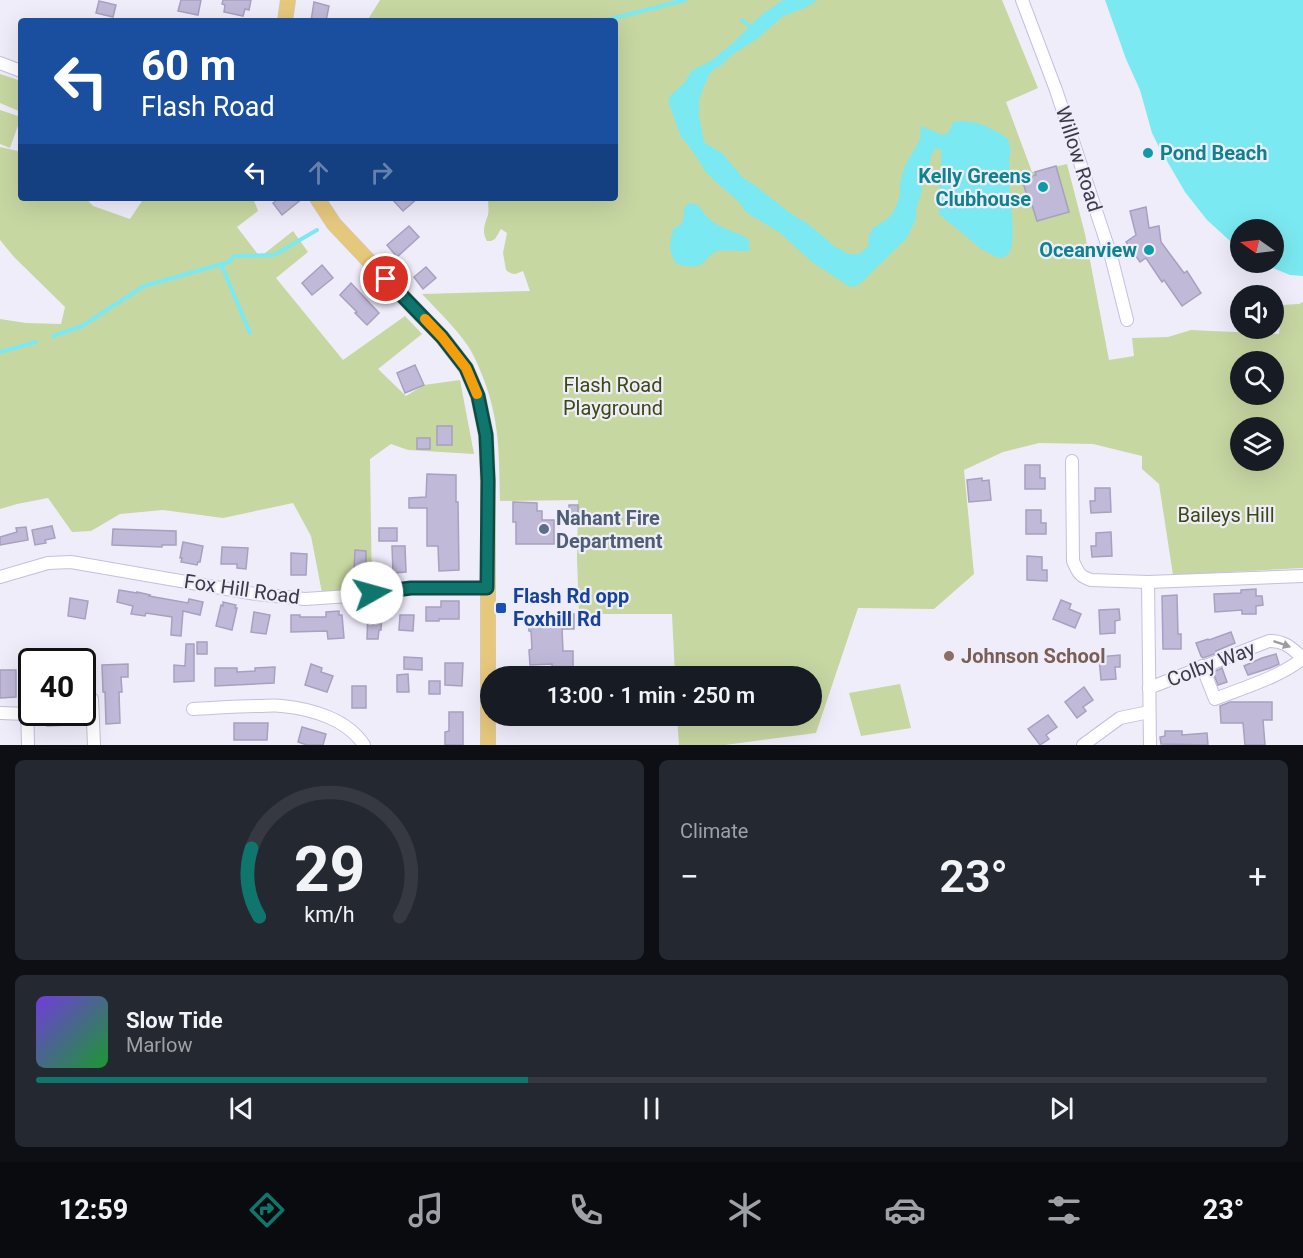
<!DOCTYPE html>
<html lang="en">
<head>
<meta charset="utf-8">
<style>
	:root { --surface:#171b24; --page:#242831; --text:#f1f3f6; --muted:#9ea1a6; --line:#363941; --accent:#0f766e }
	body { margin:0; font-family:Roboto,sans-serif; background:var(--page); color:var(--text); height:100vh; display:flex; flex-direction:column; font-size:22px; white-space:nowrap }
	* { box-sizing:border-box; margin:0 }
	p { font-size:20px; color:var(--muted) }
	.icon { flex:none; width:33px; height:33px; fill:none; stroke:currentColor; stroke-width:2; stroke-linecap:round; stroke-linejoin:round }
	.map { position:relative; height:745px; overflow:hidden }
	.sheet { display:flex; flex-direction:column; gap:15px; padding:15px; background:#0d0f14; flex:1 }
	.sheet>* { flex:none }
	.hud { position:absolute; left:18px; top:18px; width:600px; height:183px; border-radius:6px; box-shadow:0 6px 24px #0002; background:#1a4fa0; color:#fff; overflow:hidden }
	.needle { width:39px; rotate:284deg }
	.buttons { position:absolute; left:1230px; top:219px; display:grid; gap:12px }
	.buttons a { display:grid; place-items:center; width:54px; height:54px; border-radius:50%; background:var(--surface); box-shadow:0 6px 24px #0002; font-size:30px }
	.speed { position:absolute; left:18px; top:648px; display:flex; gap:12px; font-size:30px; font-weight:700; text-align:center }
	.speed>* { display:grid; place-content:center; width:78px; height:78px; border-radius:50%; background:var(--surface); box-shadow:0 6px 24px #0002; line-height:1 }
	.speed .limit { border:3px solid #111; border-radius:9px; background:#fff; color:#111 }
	.pin { position:absolute; display:grid; place-items:center; width:51px; height:51px; color:#fff; margin:-26px; border:3px solid #fff; border-radius:50%; box-shadow:0 2px 6px #0007 }
	.me { position:absolute; width:66px; margin:-33px; rotate:83deg; stroke-linejoin:round; filter:drop-shadow(0 0 4px #0008) }
	.turn { display:flex; align-items:center; gap:21px; height:126px; padding:0 24px; font-size:27px }
	.turn .icon { width:78px; height:78px; stroke-width:2.5 }
	.turn b { display:block; font-size:42px; line-height:51px }
	.lanes { display:flex; align-items:center; height:57px; padding:0 24px; background:#0003; justify-content:center; gap:30px; direction:ltr }
	.lanes .off { opacity:.35 }
	.big { font-size:45px; font-weight:600; line-height:1.1 }
	.sheet .card { flex:1; display:flex; flex-direction:column; justify-content:center; gap:9px; min-width:0; padding:0 21px; border-radius:9px; background:var(--page) }
	.sheet .dial { align-items:center; gap:0 }
	.dial svg { height:156px; overflow:visible; fill:none; stroke:var(--line); stroke-width:7; stroke-linecap:round; text-anchor:middle }
	.dial text { fill:var(--text); stroke:none }
	.song { display:flex; align-items:center; gap:18px }
	.cover { width:72px; height:72px; border-radius:9px; background:linear-gradient(135deg,hsl(260 70% 55%),hsl(130 70% 35%)) }
	.played { height:6px; border-radius:3px; background:linear-gradient(90deg,var(--accent) 40%,var(--line) 40%) }
	.keys { display:flex; justify-content:space-around; direction:ltr }
	.heat { display:flex; justify-content:space-between; align-items:center; font-size:33px; direction:ltr }
	.sheet .tiles { flex:1; display:grid; gap:15px; grid-template-columns:1fr 1fr }
	.card:last-child { grid-column:span 2 }
	.trip { position:absolute; left:480px; top:666px; width:342px; height:60px; border-radius:30px; background:var(--surface); box-shadow:0 6px 24px #0002; font-weight:600; line-height:60px; text-align:center }
	.dock { display:flex; height:96px; justify-content:space-around; align-items:center; background:#090b0e; color:var(--muted) }
	.dock .icon { width:42px; height:42px }
	.dock .selected { color:var(--accent) }
	.dock b { font-size:27px; color:var(--text) }
	.map>svg:first-child { display:block }
</style>
</head>
<body>
<div class="map">
<svg width="1303" height="745" viewBox="0 0 1303 745">
	<rect width="100%" height="100%" fill="#efedfa"/>
	<g fill="#c7d7a2" fill-rule="evenodd">
		<path d="M380,0H1002L1038,88L1006,102L1032,172L1067,164L1085,234L1109,360L1134,356L1132,338L1168,337L1191,330L1279,334L1281,318L1274,317V314H1281L1282,305L1299,304L1303,302V568L1173,575L1159,484L1142,469V456L1093,444L1039,443L1003,452L964,470L974,574L934,609L858,608L816,733L725,745H679L677,716H812V676H675L672,614H579L577,559L578,500L500,501C499,455 500,419 482,375C478,365 474,355 468,346C455,327 438,311 422,294L530,291L523,271C516,274 513,276 506,270L503,253L507,233L501,229L495,239L491,241H487C481,231 485,224 488,215C489,210 488,203 488,198H615V21H367ZM1240,362H1274V394H1240ZM1240,428H1274V460H1240Z"/>
		<polygon points="0,74 21,81 21,112 0,103"/>
		<polygon points="0,110 21,117 10,148 0,144"/>
		<polygon points="21,137 21,198 86,198 93,206 130,219 144,198 253,198 258,211 237,227 260,257 293,231 308,252 276,278 343,360 405,316 422,334 378,369 406,396 424,385 460,380 474,454 408,450 391,444 370,459 372,593 323,598 311,536 293,503 223,518 163,510 120,514 91,531 72,532 48,498 17,504 0,509 0,319 26,323 61,324 65,307 14,257 0,240 0,147 18,151"/>
		<polygon points="900,684 911,728 861,736 849,693"/>
	</g>
	<g fill="#7be9f1">
		<path d="M783,0H817L807,7L783,16L757,39L733,54L720,66L714,69L709,75L702,91L699,101V116L704,142L723,154L743,178L753,184L793,215L807,223L834,246L849,254H857L861,253L868,246L869,235L873,228L890,217L896,206L900,195V182L905,166L920,139L921,126L943,135L948,133L953,122C973,118 993,128 1008,139L1011,150L1009,157L1010,173L1009,179C1010,194 1016,239 1010,251C1009,254 1006,256 1003,258L994,256L981,249L939,214L938,195L941,183V149H935L932,154L928,169L922,180V190L916,210V219L907,238L862,282L856,286L850,287L812,262L779,232L747,213L738,201L716,182L705,171L694,153L681,137L668,101L670,96L685,82L691,71L712,60L734,42L761,15Z"/>
		<polygon points="1105,0 1303,0 1303,276 1290,275 1261,263 1274,262 1274,230 1240,230 1240,250 1207,220 1185,192 1160,149 1152,133 1140,90 1126,59"/>
		<path d="M689,203C700,203 701,210 707,217C718,228 734,231 747,238L749,243L750,249L747,251C739,251 725,250 718,251C711,252 708,259 703,263C696,269 683,266 675,263C673,257 669,250 670,244C670,238 673,235 673,229C677,226 682,225 683,220C686,211 680,210 689,203Z"/>
	</g>
	<g fill="none" stroke-linecap="round" stroke-linejoin="round">
		<g stroke="#7be9f1" stroke-width="4">
			<polyline points="742,20 753,29"/>
			<polyline points="602,21 685,0"/>
			<polyline points="221,264 250,333"/>
			<polyline points="53,336 82,326 144,286 229,262 234,256 274,255 317,230"/>
			<polyline points="0,352 36,342"/>
		</g>
	</g>
	<g fill="#c0b9d8" stroke="#a7a0bf" stroke-width="1.5">
		<polygon points="181,0 201,0 198,15 178,11"/>
		<polygon points="223,0 251,0 249,10 245,9 243,16 224,12 225,5 222,4"/>
		<polygon points="99,1 116,5 113,17 96,13"/>
		<polygon points="314,2 329,6 326,21 311,21"/>
		<polygon points="1056,166 1069,212 1037,221 1029,195 1027,196 1022,179 1036,175 1035,172"/>
		<polygon points="279,198 303,198 282,215 273,203"/>
		<polygon points="391,198 418,198 403,211"/>
		<polygon points="1146,207 1149,228 1159,226 1161,242 1184,273 1187,271 1201,293 1182,306 1164,280 1162,282 1146,258 1140,262 1126,242 1136,235 1130,211"/>
		<polygon points="409,226 419,237 397,257 387,245"/>
		<polygon points="322,265 333,278 312,295 302,283"/>
		<polygon points="426,267 436,278 423,289 414,277"/>
		<polygon points="351,283 379,313 367,325 355,313 357,312 340,295"/>
		<polygon points="415,365 424,385 405,393 397,373"/>
		<rect x="437" y="426" width="15" height="19"/>
		<rect x="417" y="438" width="13" height="11"/>
		<polygon points="1025,465 1040,465 1040,478 1045,478 1045,489 1025,489"/>
		<polygon points="427,474 456,475 456,502 458,502 459,570 439,571 438,546 427,546 427,508 409,508 409,498 426,497"/>
		<polygon points="982,478 982,481 989,480 991,500 969,502 967,480"/>
		<polygon points="1095,488 1110,488 1111,512 1091,513 1090,501 1095,501"/>
		<polygon points="513,502 537,503 537,511 542,511 542,520 554,520 554,544 516,544 516,522 513,522"/>
		<polygon points="569,505 578,505 578,519 569,520"/>
		<polygon points="1026,510 1041,510 1041,523 1046,523 1046,534 1026,534"/>
		<polygon points="52,526 55,538 45,540 46,543 35,545 32,530"/>
		<polygon points="26,527 28,540 0,545 0,537 17,532 16,528"/>
		<rect x="379" y="528" width="18" height="13"/>
		<polygon points="113,529 176,531 176,545 162,545 162,547 112,545"/>
		<polygon points="1111,532 1112,556 1092,557 1091,546 1096,546 1096,533"/>
		<polygon points="183,542 203,546 200,562 198,562 197,565 181,562 182,558 180,558"/>
		<polygon points="392,546 405,546 406,572 393,573"/>
		<polygon points="222,547 248,548 246,569 237,568 237,564 221,564"/>
		<polygon points="355,550 366,551 366,571 354,571"/>
		<polygon points="291,553 307,554 306,575 291,575"/>
		<polygon points="1027,556 1042,557 1042,570 1047,570 1047,581 1027,580"/>
		<polygon points="1256,589 1256,596 1262,596 1263,605 1256,606 1256,614 1242,614 1242,610 1215,612 1214,594 1241,593 1241,590"/>
		<polygon points="119,590 137,593 137,592 150,595 149,596 188,603 189,599 203,602 200,615 183,611 181,636 171,635 172,617 146,613 145,616 131,614 133,606 117,602"/>
		<polygon points="1177,595 1178,634 1181,634 1181,649 1163,649 1162,596"/>
		<polygon points="70,598 88,601 85,619 68,616"/>
		<polygon points="1061,600 1071,604 1069,609 1081,614 1075,628 1053,619"/>
		<polygon points="441,601 459,601 459,619 439,619 439,621 426,621 426,607 441,607"/>
		<polygon points="223,602 236,605 235,608 237,608 232,630 216,626 221,605 223,606"/>
		<polygon points="1119,609 1120,620 1115,621 1115,633 1100,634 1099,610"/>
		<polygon points="368,610 382,610 381,630 379,630 378,639 367,639"/>
		<polygon points="339,611 339,615 342,615 344,638 328,639 327,631 291,632 291,615 300,615 300,617 326,617 326,612"/>
		<polygon points="254,612 270,615 266,634 251,632"/>
		<polygon points="574,614 574,629 562,629 563,651 573,651 573,676 552,676 552,664 530,665 529,650 532,649 531,631 529,631 528,616"/>
		<polygon points="400,615 414,615 413,631 399,630"/>
		<polygon points="1231,632 1235,643 1216,651 1217,653 1203,658 1201,656 1196,643 1208,639 1209,640"/>
		<rect x="197" y="642" width="10" height="12"/>
		<polygon points="186,644 194,644 194,681 174,682 174,665 185,666"/>
		<polygon points="1276,654 1279,664 1270,668 1248,675 1244,666 1262,658"/>
		<polygon points="1120,655 1120,667 1115,667 1116,679 1101,680 1099,657"/>
		<polygon points="404,657 422,658 422,670 404,669"/>
		<polygon points="445,663 463,663 462,686 445,685"/>
		<polygon points="128,664 128,677 121,677 122,692 119,692 120,723 106,724 105,692 103,692 102,665"/>
		<polygon points="311,664 322,668 321,672 333,676 327,692 305,685"/>
		<polygon points="275,667 274,683 215,686 215,668 237,668 237,672 255,671 255,668"/>
		<polygon points="1222,668 1227,682 1218,685 1213,672"/>
		<polygon points="0,670 16,670 16,697 0,698"/>
		<polygon points="408,674 409,692 397,692 397,675"/>
		<rect x="429" y="681" width="11" height="13"/>
		<rect x="352" y="686" width="14" height="22"/>
		<polygon points="1084,687 1093,700 1083,707 1086,711 1077,718 1065,702"/>
		<polygon points="1230,702 1272,702 1272,720 1263,720 1265,745 1245,745 1243,723 1221,723 1220,706"/>
		<polygon points="47,712 68,712 68,725 47,726"/>
		<polygon points="449,712 463,712 463,745 445,745 445,732 449,731"/>
		<polygon points="1048,715 1057,727 1046,735 1049,739 1040,745 1028,729"/>
		<polygon points="234,723 268,723 267,740 234,740"/>
		<polygon points="302,727 326,734 323,745 307,745 298,742"/>
		<polygon points="1165,731 1182,731 1182,735 1207,733 1208,745 1161,744 1160,737 1165,736"/>
	</g>
	<g fill="none" stroke-linecap="round" stroke-linejoin="round">
		<defs>
			<g id="minor">
				<polyline points="1022,0 1056,90 1111,256 1127,320"/>
				<polyline points="0,63 21,71"/>
				<path d="M1072,461L1073,561C1078,572 1079,576 1091,580L1148,582L1303,576"/>
				<polyline points="0,577 48,563 71,562 256,594 305,599 350,596 410,588 487,588"/>
				<polyline points="1148,582 1150,745"/>
				<polyline points="26,655 28,745"/>
				<path d="M1202,666L1215,699C1240,689 1283,676 1303,658"/>
				<path d="M1149,688L1269,641C1286,641 1291,648 1303,658"/>
				<polyline points="92,699 94,745"/>
				<path d="M193,709C215,708 237,706 259,706C266,706 275,705 282,706C312,709 347,719 364,745"/>
				<polyline points="0,713 28,714"/>
				<polyline points="1083,745 1120,718 1149,712"/>
			</g>
			<g id="major">
				<polyline points="285,21 288,0"/>
				<polyline points="317,198 334,224 386,279 442,337 466,368 478,396 486,435 488,481 488,745"/>
			</g>
		</defs>
		<use href="#minor" stroke="#c4bfdf" stroke-width="14"/>
		<use href="#major" stroke="#cccccf" stroke-width="16"/>
		<use href="#minor" stroke="#fff" stroke-width="12"/>
		<use href="#major" stroke="#e6c87d" stroke-width="15"/>
	</g>
	<defs><path id="oneway-solid" d="M-6-.8H1V-3.2L6.5 0L1 3.2V.8H-6Z" transform="scale(1.5)"/></defs>
	<use fill="#9e9ca3" href="#oneway-solid" transform="translate(1282 644) rotate(19)"/>
	<g fill="none" stroke-linecap="round" stroke-linejoin="round">
		<defs>
			<polyline id="route" points="372,593 411,588 487,588 488,481 486,435 478,396 466,368 442,337 386,279"/>
		</defs>
		<use href="#route" stroke="#0a4d48" stroke-width="15"/>
		<use href="#route" stroke="#0f766e" stroke-width="10"/>
		<polyline stroke="#f59e0b" stroke-width="10" points="425,319 442,337 466,368 477,394"/>
	</g>
	<g fill="#0f9aa8" stroke="#efedfa" stroke-width="2">
		<circle cx="1148" cy="153" r="6"/>
		<circle cx="1043" cy="187" r="6"/>
		<circle cx="1149" cy="250" r="6"/>
	</g>
	<circle fill="#5c6f8a" stroke="#efedfa" stroke-width="2" cx="544" cy="529" r="6"/>
	<rect fill="#1a4fb4" stroke="#efedfa" stroke-width="2" x="495" y="602" width="12" height="12" rx="3"/>
	<circle fill="#8d6e63" stroke="#efedfa" stroke-width="2" cx="949" cy="656" r="6"/>
	<g text-anchor="middle" stroke-width="4.5" stroke-linejoin="round" paint-order="stroke">
		<g font-size="20" font-weight="bold" fill="#0d838f" stroke="#efedfa" text-anchor="end">
			<text x="1160" y="160" text-anchor="start">Pond Beach</text>
			<text x="1031" y="183">Kelly Greens<tspan x="1031" dy="23">Clubhouse</tspan></text>
			<text x="1137" y="257">Oceanview</text>
		</g>
		<g font-size="20" fill="#3c3a47" stroke="#efedfa">
			<text transform="translate(1079 159) rotate(72)" y="7">Willow Road</text>
			<text transform="translate(242 589) rotate(8)" y="7">Fox Hill Road</text>
			<text transform="translate(1211 664) rotate(-21)" y="7">Colby Way</text>
		</g>
		<g font-size="20" fill="#3c4811" stroke="#efedfa">
			<text x="613" y="392">Flash Road<tspan x="613" dy="23">Playground</tspan></text>
			<text x="1226" y="522">Baileys Hill</text>
		</g>
		<g font-size="20" font-weight="bold" fill="#4e5e75" stroke="#efedfa" text-anchor="start">
			<text x="556" y="525">Nahant Fire<tspan x="556" dy="23">Department</tspan></text>
		</g>
		<g font-size="20" font-weight="bold" fill="#164399" stroke="#efedfa" text-anchor="start">
			<text x="513" y="603">Flash Rd opp<tspan x="513" dy="23">Foxhill Rd</tspan></text>
		</g>
		<g font-size="20" font-weight="bold" fill="#785e54" stroke="#efedfa" text-anchor="start">
			<text x="961" y="663">Johnson School</text>
		</g>
	</g>
</svg>
<div class="buttons">
<a><svg class="needle" viewBox="-14 -14 28 28"><path d="M0-13l5 13h-10z" fill="#e53935"/><path d="M0 13l5-13h-10z" fill="#9ea1a6"/></svg></a>
<a><svg class="icon" aria-label="sound" viewBox="0 0 24 24"><path d="M4 9h4l5-4v14l-5-4H4zM17 9q2 3 0 6"/></svg></a>
<a><svg class="icon" aria-label="search" viewBox="0 0 24 24"><circle cx="10" cy="10" r="6"/><path d="M15 15l6 6"/></svg></a>
<a><svg class="icon" aria-label="layers" viewBox="0 0 24 24"><path d="M12 4l9 5-9 5-9-5zM3 14l9 5 9-5"/></svg></a>
</div>
<div class="speed"><div class="limit">40</div></div>
<div class="pin" style="left:386px;top:279px;background:#d93025"><svg class="icon" aria-label="arrive" viewBox="0 0 24 24"><path d="M6 21V4h12l-3 4 3 4H6"/></svg></div>
<svg class="me" style="left:372px;top:593px" viewBox="-20 -20 40 40"><circle r="19" fill="#fff"/><path d="M0-13L10 11 0 6-10 11z" fill="#0f766e"/></svg>
<div class="trip">13:00 · 1 min · 250 m</div>
<div class="hud">
<div class="turn"><svg class="icon" aria-label="left" viewBox="0 0 24 24"><path d="M17 20v-9H6M10 6l-5 5 5 5"/></svg><div><b>60 m</b>Flash Road</div></div>
<div class="lanes"><svg class="icon" aria-label="left" viewBox="0 0 24 24"><path d="M17 20v-9H6M10 6l-5 5 5 5"/></svg><svg class="icon off" aria-label="ahead" viewBox="0 0 24 24"><path d="M12 20V5M6 11l6-6 6 6"/></svg><svg class="icon off" aria-label="right" viewBox="0 0 24 24"><path d="M7 20v-9h11M14 6l5 5-5 5"/></svg></div>
</div>
</div>
<section class="sheet">
<div class="tiles">
<div class="card dial"><svg viewBox="0 0 100 80">
<path d="M14 69A42 42 0 1 1 86 69"/>
<path d="M14 69A42 42 0 0 1 10 34" stroke="#0f766e"/>
<text x="50" y="56" font-size="32" font-weight="700">29</text>
<text x="50" y="72" font-size="11">km/h</text>
</svg></div>
<div class="card"><p>Climate</p>
<div class="heat"><a>−</a><b class="big">23°</b><a>+</a></div>
</div>
<div class="card">
<div class="song"><i class="cover"></i><div><b>Slow Tide</b><p>Marlow</p></div></div>
<div class="played"></div>
<div class="keys"><svg class="icon" aria-label="previous" viewBox="0 0 24 24"><path d="M18 5L8 12l10 7zM5 5v14"/></svg><svg class="icon" aria-label="pause" viewBox="0 0 24 24"><path d="M8 5v14M16 5v14"/></svg><svg class="icon" aria-label="next" viewBox="0 0 24 24"><path d="M6 5l10 7-10 7zM19 5v14"/></svg></div>
</div>
</div>
</section>
<nav class="dock">
<b>12:59</b>
<svg class="icon selected" aria-label="directions" viewBox="0 0 24 24"><path d="M12 3l9 9-9 9-9-9zM9 14v-3h6M13 9l2 2-2 2"/></svg>
<svg class="icon" aria-label="music" viewBox="0 0 24 24"><path d="M9 18V5l10-2v13"/><circle cx="6" cy="18" r="3"/><circle cx="16" cy="16" r="3"/></svg>
<svg class="icon" aria-label="phone" viewBox="0 0 24 24"><path d="M5 4h4l2 5-3 2q2 4 5 5l2-3 5 2v4C11 20 4 13 5 4z"/></svg>
<svg class="icon" aria-label="climate" viewBox="0 0 24 24"><path d="M12 3v18M4 7l16 10M4 17L20 7"/></svg>
<svg class="icon" aria-label="car" viewBox="0 0 24 24"><path d="M5 17H2v-5l4-1 3-4h7l3 4 3 1v5h-3M9 17h6M6 11h13"/><circle cx="7" cy="17" r="2"/><circle cx="17" cy="17" r="2"/></svg>
<svg class="icon" aria-label="filters" viewBox="0 0 24 24"><path d="M4 7h16M4 17h16"/><circle cx="9" cy="7" r="2"/><circle cx="15" cy="17" r="2"/></svg>
<b>23°</b>
</nav>
</body>
</html>
